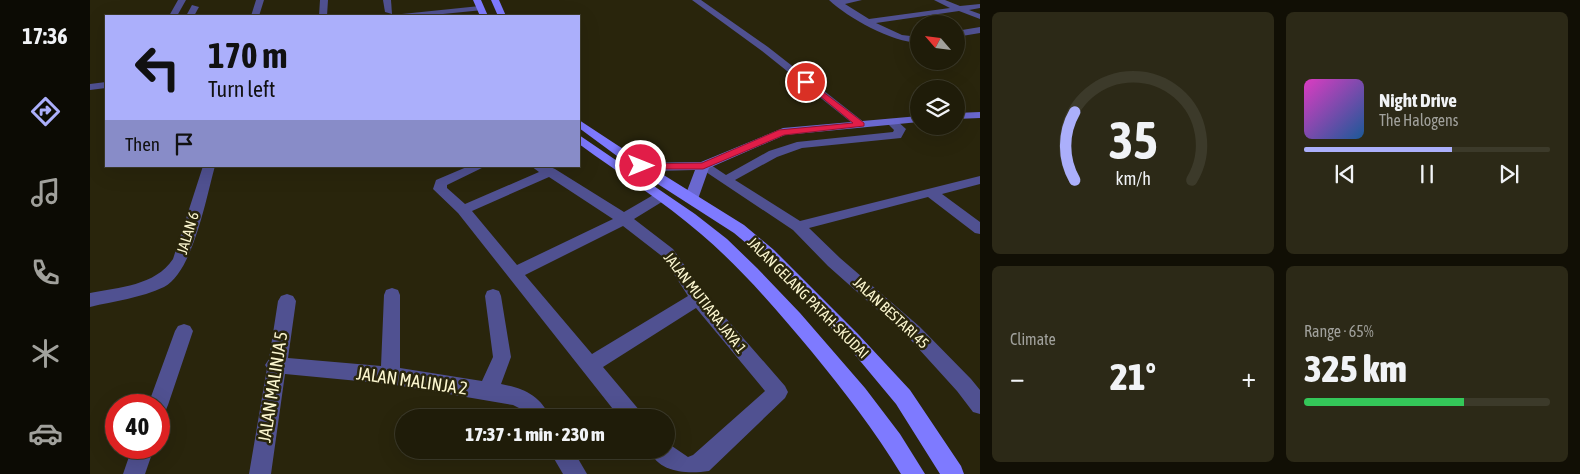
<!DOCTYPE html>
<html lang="en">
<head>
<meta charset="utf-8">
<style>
	:root { --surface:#1f1c09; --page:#2c2917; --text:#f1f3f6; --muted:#a1a19c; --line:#3c3a2a; --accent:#abaffb }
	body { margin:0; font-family:"Asap Condensed",sans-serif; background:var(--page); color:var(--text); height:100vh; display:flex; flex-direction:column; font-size:19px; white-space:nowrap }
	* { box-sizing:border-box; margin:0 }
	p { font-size:16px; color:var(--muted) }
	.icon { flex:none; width:28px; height:28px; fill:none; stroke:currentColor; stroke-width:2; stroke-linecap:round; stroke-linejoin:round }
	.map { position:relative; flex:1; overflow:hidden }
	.drawer { display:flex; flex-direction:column; gap:12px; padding:12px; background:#110f05; width:600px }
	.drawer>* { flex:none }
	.guide { position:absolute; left:15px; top:15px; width:475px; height:152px; border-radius:0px; box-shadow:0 5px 20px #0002,0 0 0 1px var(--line); background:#abaffb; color:#111; overflow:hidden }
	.needle { width:32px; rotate:298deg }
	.fabs { position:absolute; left:820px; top:15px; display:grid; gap:10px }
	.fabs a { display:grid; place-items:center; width:55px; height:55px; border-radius:50%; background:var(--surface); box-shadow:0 5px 20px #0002,0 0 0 1px var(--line); font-size:25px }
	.speed { position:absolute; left:15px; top:394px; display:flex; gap:10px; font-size:25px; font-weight:700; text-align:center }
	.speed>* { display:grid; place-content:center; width:65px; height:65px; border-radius:50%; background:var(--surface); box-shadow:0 5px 20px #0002,0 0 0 1px var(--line); line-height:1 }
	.speed .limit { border:8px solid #d22; background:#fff; color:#111 }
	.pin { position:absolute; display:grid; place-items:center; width:42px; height:42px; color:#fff; margin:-21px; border:2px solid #fff; border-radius:50%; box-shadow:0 1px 5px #0007 }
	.me { position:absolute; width:55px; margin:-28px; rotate:90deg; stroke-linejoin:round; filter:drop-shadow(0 0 4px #0008) }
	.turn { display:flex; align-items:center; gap:18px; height:105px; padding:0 20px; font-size:22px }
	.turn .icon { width:65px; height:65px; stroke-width:2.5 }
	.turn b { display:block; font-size:35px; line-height:42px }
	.then { display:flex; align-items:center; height:48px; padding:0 20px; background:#0003; gap:10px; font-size:19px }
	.big { font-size:38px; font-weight:800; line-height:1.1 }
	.drawer .tile { flex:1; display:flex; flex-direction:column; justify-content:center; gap:8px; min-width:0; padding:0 18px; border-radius:8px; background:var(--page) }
	.drawer .dial { align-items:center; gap:0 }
	.dial svg { height:130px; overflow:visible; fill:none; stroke:var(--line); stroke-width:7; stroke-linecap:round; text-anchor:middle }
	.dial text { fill:var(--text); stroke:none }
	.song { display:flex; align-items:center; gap:15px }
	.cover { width:60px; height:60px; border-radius:8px; background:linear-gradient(135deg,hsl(310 70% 55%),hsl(210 70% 35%)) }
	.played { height:5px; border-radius:2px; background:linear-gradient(90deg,var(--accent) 60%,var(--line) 60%) }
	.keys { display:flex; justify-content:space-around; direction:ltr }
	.heat { display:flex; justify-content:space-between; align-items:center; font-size:28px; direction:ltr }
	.charge { height:8px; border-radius:4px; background:linear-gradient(90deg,#34c759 65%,var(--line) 0) }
	.drawer .tiles { flex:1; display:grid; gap:12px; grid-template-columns:repeat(2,1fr) }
	.trip { position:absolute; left:305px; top:409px; width:280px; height:50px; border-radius:25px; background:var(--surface); box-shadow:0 5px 20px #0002,0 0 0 1px var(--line); font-weight:800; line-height:50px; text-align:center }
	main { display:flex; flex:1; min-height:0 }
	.tabs { display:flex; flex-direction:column; width:90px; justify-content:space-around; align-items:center; background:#0c0b04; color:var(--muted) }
	.tabs .icon { width:35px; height:35px }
	.tabs .current { color:var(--accent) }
	.tabs b { font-size:22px; color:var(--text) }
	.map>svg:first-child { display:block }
</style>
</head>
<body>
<main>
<nav class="tabs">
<b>17:36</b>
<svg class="icon current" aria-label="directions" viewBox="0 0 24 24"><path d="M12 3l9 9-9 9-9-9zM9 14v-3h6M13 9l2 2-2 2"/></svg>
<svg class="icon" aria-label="music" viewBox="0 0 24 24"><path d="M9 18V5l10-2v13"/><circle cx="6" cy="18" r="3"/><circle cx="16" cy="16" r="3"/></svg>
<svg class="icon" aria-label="phone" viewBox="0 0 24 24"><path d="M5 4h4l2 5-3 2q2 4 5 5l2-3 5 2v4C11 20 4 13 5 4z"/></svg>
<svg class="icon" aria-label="climate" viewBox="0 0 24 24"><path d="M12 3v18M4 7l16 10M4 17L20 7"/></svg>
<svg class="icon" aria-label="car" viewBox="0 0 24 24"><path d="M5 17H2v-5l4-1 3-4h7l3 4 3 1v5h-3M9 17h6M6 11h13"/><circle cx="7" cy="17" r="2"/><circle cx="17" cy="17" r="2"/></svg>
</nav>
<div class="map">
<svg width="890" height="474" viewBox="0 0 890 474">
	<rect width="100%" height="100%" fill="#29250c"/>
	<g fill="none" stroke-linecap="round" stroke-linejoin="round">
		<g fill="#505191" fill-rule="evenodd">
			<polygon points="88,0 96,0 87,16 79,16"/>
			<polygon points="166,0 174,0 169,16 161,16"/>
			<polygon points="230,0 238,0 237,16 229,16"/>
			<polygon points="293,0 301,0 302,14 295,12"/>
			<polygon points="602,0 611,0 678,47 775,123 777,125 775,127 767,127 672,51"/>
			<path d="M739,0H772L755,4L779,19L860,8L844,0H855L870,6L890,4V8L879,10L890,14V19L869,11L786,23L812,35L829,37V43C802,42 758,18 739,0Z"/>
			<polygon points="102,5 109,7 104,16 96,16"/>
			<polygon points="390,6 394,8 393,10 333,16 308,16 312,14"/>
			<polygon points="890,27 890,33 866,37 866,31"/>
			<polygon points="16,82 16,88 0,90 0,84"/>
			<polygon points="802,119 806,120 816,129 811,138 712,148 687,157 645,180 710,221 890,176 890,184 852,194 890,222 890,234 885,233 838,197 719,228 750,258 830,327 881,379 890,390 890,414 883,412 867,391 818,337 738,266 703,230 607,166 608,163 618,163 636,175 679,151 707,142 803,132 804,130 796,122"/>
			<path d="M113,166H125C116,198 103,272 74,287C51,298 24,301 0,307V293C29,287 65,286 83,259Z"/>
			<path d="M379,166H396L357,185V188L375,204L449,172L441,166H458L465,169L534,212L565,194H575L577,197L575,200L544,219L583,249L614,293L695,386L698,392L695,398L619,471C597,474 569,473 559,450H576V442L598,457L603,455L675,391L606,308L513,367L550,411L553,418H530L368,213L343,189L346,180ZM459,177L523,219L427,265L382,211ZM533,226L573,257L598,296L502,354L435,275Z"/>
			<path d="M302,288L308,290L310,295V368L392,381L403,357L395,296L397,291L403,289L409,291L411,296L421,357L411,384C433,388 451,395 460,418H437L431,409L423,405L300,384L195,374L181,474H159L177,368L175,365L179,359L188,301L191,296L197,294L203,296L206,301L198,358L291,366L294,295L296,290Z"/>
			<polygon points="94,324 100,326 103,331 78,405 75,412 69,414 69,405 58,405 85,331 88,326"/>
			<polygon points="42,448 64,448 55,474 33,474"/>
			<polygon points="459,450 483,450 497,474 473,474"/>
		</g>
		<g fill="#6a68cf" fill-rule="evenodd">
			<polygon points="890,112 890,118 866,119 866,113"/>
			<polygon points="829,116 829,122 695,135 619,168 608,199 606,202 596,202 594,199 605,170 551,171 545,167 551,163 611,162 693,128"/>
		</g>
		<g fill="#7e7aff" fill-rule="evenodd">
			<polygon points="383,0 391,0 398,16 390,16"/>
			<polygon points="401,0 409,0 416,16 408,16"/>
			<polygon points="489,120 556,164 654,225 684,250 768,334 820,390 871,466 874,474 850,474 806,404 756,344 674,258 644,233 546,170 489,128"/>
			<path d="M489,135L605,214L637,239L667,268L710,313L775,388L810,434L835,474H811C785,431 754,391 722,352C687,310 652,269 611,234C573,201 530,174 489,144Z"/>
		</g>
	</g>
	<polygon fill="#e11d48" stroke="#92132f" points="716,79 774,123 774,126 694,135 613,169 551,169 546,166 551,164 612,163 689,130 763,123 714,83 712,82"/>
	<g text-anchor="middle" stroke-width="5" stroke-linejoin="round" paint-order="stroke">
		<g font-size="15" fill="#fbf6cf" stroke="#29250c">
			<text transform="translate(98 233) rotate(-73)" y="5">JALAN 6</text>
			<text transform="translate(718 298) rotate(45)" y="5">JALAN GELANG PATAH-SKUDAI</text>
			<text transform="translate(615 303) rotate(52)" y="5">JALAN MUTIARA JAYA 1</text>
			<text transform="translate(801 313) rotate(43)" y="5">JALAN BESTARI 45</text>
		</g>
		<g font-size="18" fill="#fbf6cf" stroke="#29250c">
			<text transform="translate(322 381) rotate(8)" y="6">JALAN MALINJA 2</text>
			<text transform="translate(183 387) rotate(-81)" y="6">JALAN MALINJA 5</text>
		</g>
	</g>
</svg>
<div class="fabs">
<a><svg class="needle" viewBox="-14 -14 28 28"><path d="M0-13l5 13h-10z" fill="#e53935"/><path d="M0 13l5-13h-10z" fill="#a1a19c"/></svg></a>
<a><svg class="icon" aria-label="layers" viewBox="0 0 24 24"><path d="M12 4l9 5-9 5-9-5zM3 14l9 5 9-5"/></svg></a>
</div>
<div class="speed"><div class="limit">40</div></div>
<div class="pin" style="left:716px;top:82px;background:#d93025"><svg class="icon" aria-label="arrive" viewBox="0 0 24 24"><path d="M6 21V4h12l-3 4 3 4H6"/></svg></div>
<svg class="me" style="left:551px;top:166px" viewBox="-20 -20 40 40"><circle r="17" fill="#e11d48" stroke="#fff" stroke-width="3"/><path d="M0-11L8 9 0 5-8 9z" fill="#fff"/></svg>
<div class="trip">17:37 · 1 min · 230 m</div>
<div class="guide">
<div class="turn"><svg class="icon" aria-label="left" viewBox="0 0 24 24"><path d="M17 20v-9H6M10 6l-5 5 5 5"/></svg><div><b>170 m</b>Turn left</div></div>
<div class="then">Then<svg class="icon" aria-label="arrive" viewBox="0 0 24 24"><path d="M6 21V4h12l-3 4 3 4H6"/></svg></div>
</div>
</div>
<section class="drawer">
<div class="tiles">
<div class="tile dial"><svg viewBox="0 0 100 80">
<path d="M14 69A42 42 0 1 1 86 69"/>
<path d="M14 69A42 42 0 0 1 14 27" stroke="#abaffb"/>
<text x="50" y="56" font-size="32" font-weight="700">35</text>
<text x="50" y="72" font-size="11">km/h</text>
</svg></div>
<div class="tile">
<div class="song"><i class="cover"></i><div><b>Night Drive</b><p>The Halogens</p></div></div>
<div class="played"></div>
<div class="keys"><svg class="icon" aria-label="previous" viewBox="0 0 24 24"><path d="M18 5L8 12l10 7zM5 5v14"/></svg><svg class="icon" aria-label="pause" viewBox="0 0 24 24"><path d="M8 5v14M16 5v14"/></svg><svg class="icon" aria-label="next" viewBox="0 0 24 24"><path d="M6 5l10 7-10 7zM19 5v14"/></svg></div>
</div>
<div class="tile"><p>Climate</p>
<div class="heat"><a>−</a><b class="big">21°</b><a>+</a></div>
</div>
<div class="tile"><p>Range · 65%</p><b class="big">325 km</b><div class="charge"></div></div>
</div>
</section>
</main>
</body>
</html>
